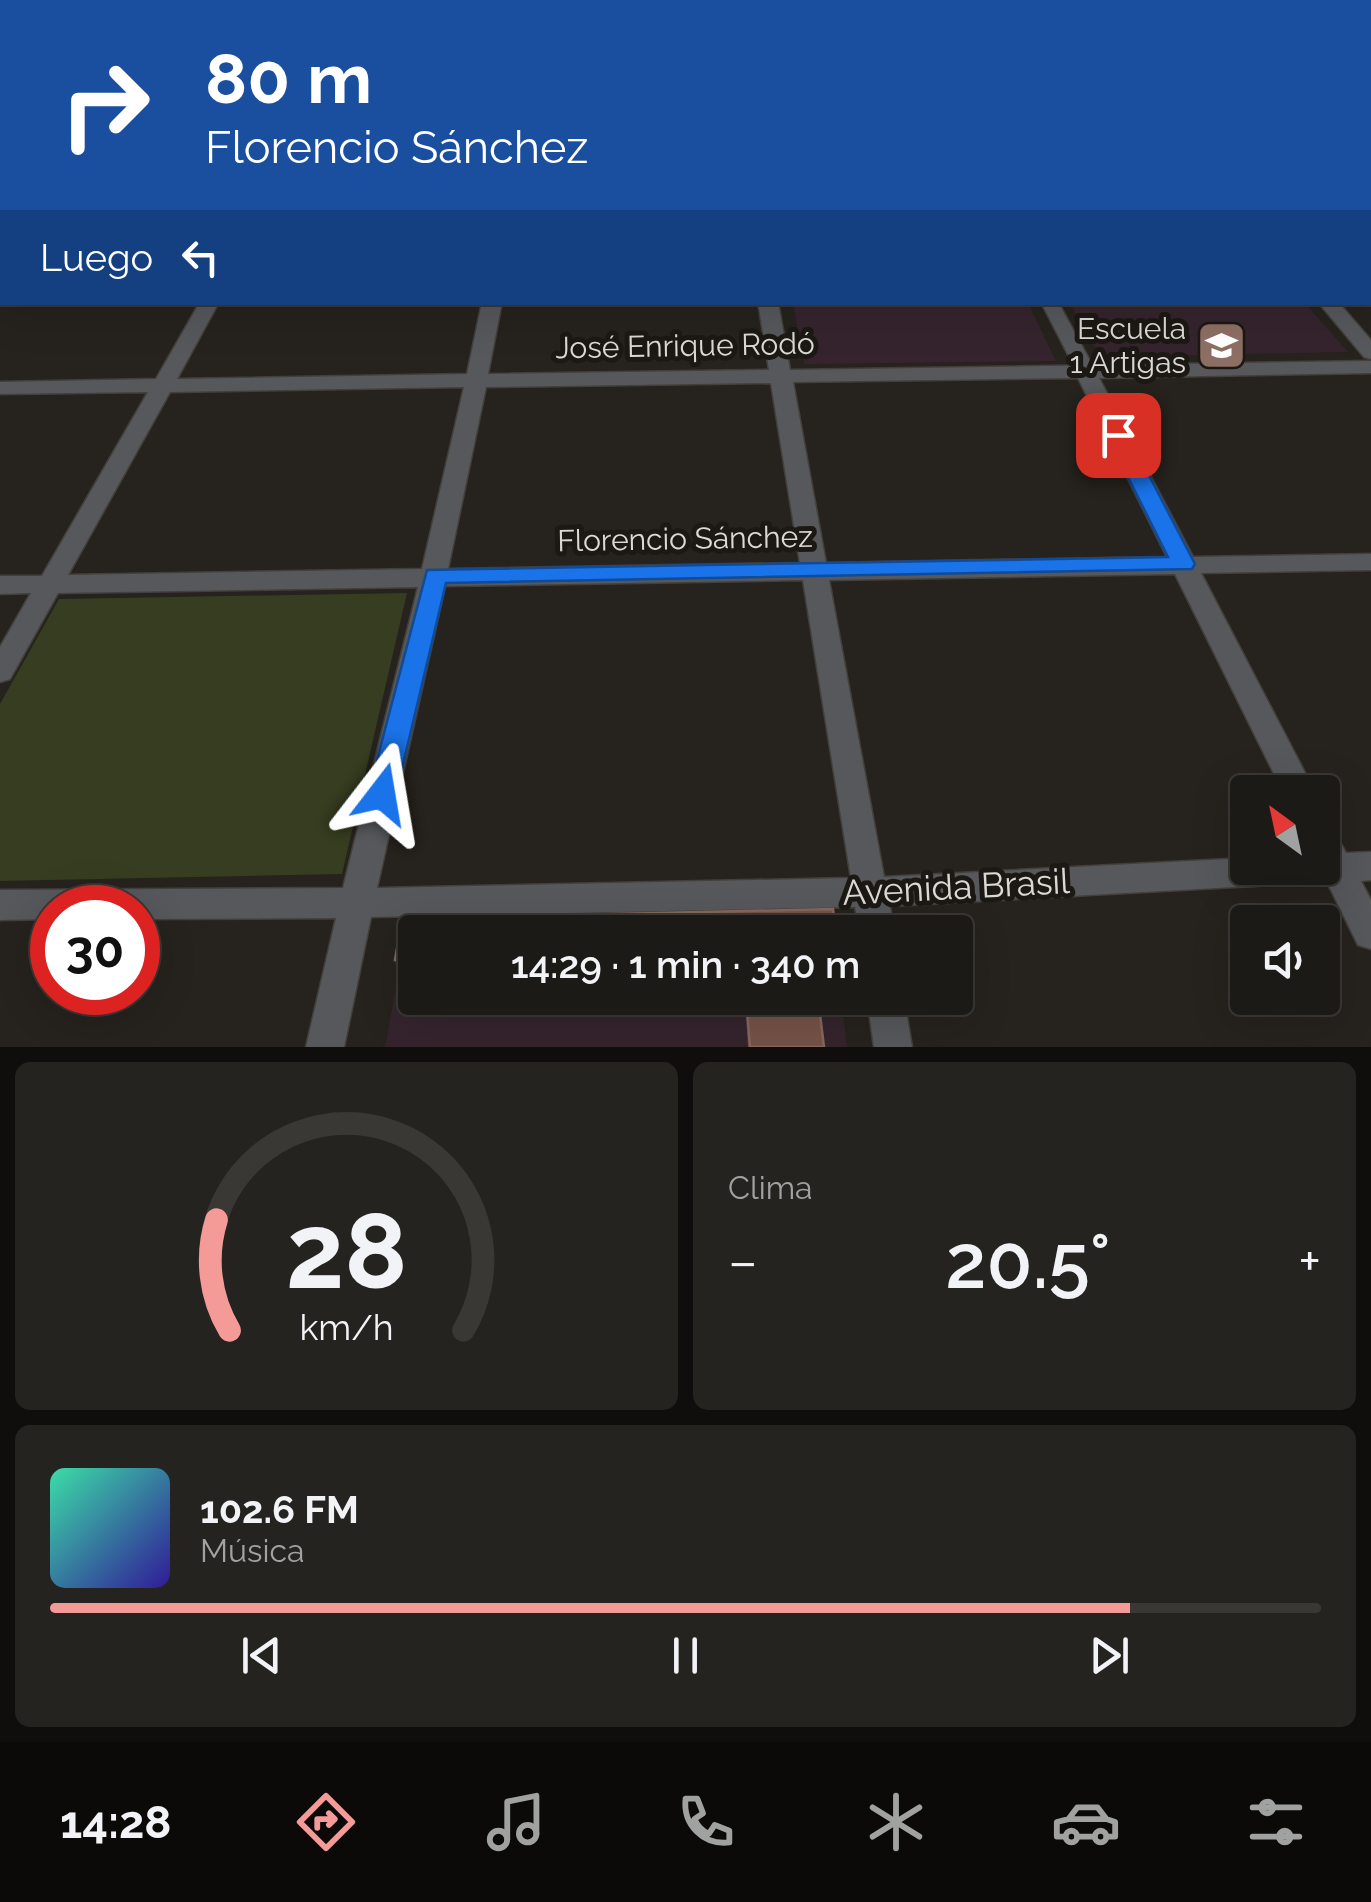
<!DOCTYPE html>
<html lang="es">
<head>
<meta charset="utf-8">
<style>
	:root { --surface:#1c1a16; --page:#25231f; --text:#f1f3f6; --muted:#a0a1a1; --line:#3a3835; --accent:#f59b97 }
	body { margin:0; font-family:Raleway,sans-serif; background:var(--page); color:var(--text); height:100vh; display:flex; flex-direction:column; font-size:38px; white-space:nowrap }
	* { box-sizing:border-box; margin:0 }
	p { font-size:32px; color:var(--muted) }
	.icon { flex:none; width:55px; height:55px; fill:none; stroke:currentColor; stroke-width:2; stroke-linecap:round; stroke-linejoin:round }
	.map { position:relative; height:1047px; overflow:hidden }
	.sheet { display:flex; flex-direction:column; gap:15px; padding:15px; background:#0f0e0c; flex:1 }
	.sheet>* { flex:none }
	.banner { position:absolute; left:0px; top:0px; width:1372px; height:305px; box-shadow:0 10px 40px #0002,0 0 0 2px var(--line); background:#1a4fa0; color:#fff; overflow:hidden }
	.needle { width:65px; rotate:327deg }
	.fabs { position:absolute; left:1230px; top:775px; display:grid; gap:20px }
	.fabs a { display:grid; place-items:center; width:110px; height:110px; border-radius:10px; background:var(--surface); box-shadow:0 10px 40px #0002,0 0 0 2px var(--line); font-size:50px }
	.speed { position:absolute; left:30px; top:885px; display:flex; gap:20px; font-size:50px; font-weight:700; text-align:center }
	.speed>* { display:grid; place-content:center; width:130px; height:130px; border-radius:50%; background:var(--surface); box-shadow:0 10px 40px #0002,0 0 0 2px var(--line); line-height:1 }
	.speed .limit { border:15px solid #d22; background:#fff; color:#111 }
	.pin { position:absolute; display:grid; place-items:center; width:85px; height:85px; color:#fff; margin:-42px; border-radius:20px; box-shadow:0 5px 15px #0006 }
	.me { position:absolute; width:110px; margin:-55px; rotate:14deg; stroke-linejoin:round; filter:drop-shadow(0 0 8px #0008) }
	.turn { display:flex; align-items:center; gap:35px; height:210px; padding:0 40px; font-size:45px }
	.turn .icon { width:130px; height:130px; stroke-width:2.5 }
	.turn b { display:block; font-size:70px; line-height:85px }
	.then { display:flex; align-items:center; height:95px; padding:0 40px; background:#0003; gap:20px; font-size:38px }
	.big { font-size:75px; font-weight:600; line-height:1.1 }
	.sheet .tile { flex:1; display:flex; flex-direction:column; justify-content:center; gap:15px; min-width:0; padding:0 35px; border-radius:15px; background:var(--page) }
	.sheet .dial { align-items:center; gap:0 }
	.dial svg { height:260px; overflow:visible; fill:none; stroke:var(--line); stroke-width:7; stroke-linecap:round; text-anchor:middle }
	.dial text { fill:var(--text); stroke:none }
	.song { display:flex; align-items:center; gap:30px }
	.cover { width:120px; height:120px; border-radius:15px; background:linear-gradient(135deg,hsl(160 70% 55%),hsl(250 70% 35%)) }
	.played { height:10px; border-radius:5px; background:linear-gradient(90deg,var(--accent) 85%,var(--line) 85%) }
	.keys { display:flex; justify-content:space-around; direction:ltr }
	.heat { display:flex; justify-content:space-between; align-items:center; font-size:55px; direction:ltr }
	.sheet .tiles { flex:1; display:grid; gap:15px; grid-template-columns:1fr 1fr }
	.tile:last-child { grid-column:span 2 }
	.trip { position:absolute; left:398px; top:915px; width:575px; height:100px; border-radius:10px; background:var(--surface); box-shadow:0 10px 40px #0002,0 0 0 2px var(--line); font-weight:600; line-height:100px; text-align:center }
	.tabs { display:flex; height:160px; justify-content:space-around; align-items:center; background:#0b0a09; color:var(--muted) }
	.tabs .icon { width:70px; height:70px }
	.tabs .on { color:var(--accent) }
	.tabs b { font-size:45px; color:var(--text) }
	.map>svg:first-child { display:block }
</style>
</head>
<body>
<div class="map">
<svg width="1371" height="1047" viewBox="0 0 1371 1047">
	<rect width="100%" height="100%" fill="#26221d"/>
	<g fill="#35242d">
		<polygon points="793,303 1028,303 1056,361 804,364"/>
		<polygon points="1070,303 1305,303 1348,352 1108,357 1099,355"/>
		<polygon points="406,933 415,933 415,998 841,998 847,1047 385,1047"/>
	</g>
	<polygon fill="#373d20" points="407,593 342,874 0,881 0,704 59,599"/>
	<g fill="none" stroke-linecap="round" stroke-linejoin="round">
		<defs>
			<polygon id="pedestrian" points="1041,302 1058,302 1095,370 1092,374 1078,374"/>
			<g id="minor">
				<rect x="542" y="0" width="12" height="2"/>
				<rect x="718" y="0" width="12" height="2"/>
				<rect x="884" y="0" width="12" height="2"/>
				<polygon points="1053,0 1066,0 1067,2 1055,2"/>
				<polygon points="1221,0 1235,0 1236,2 1223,2"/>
				<rect x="1370" y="4" width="1" height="8"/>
				<polygon points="2,31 2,39 0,40 0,32"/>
				<rect x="1370" y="60" width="1" height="8"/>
				<rect x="0" y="73" width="2" height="8"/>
				<rect x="1370" y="111" width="1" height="9"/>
				<rect x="1370" y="133" width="1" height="10"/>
				<rect x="0" y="147" width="2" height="10"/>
				<rect x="1370" y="230" width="1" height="10"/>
				<path d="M200,302H219L177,379L467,374L482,302H502L488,374L769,370L758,302H778L790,370L1371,361V373L1099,378L1193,557L1371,554V570L1201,573L1315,792H1283L1175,574L829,580L884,877L1248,858V868H1322V827L1334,831L1346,853L1371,852V880L1361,881L1371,900V949L1358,945L1327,882L890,906L894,932H860L855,907L371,917L344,1047H306L336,918L138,919V908H52V919L0,920V890L343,888L418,587L58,593L10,679L0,682V647L31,593L0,594V576H42L148,392L0,394V382L156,379ZM1078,378L1167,557L826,563L793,382ZM771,383L800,563L448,569L486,387ZM464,387L422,569L68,575L170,392ZM803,580L851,878L377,888L445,586Z"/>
				<polygon points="1318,302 1338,302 1371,340 1371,359 1364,357"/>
				<polygon points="867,998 904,998 912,1047 874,1047"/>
			</g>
		</defs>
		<use href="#pedestrian" stroke="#433f3b" stroke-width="3"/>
		<use href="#minor" stroke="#433f3b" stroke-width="3"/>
		<use href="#pedestrian" fill="#57585b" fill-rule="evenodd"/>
		<use href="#minor" fill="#57585b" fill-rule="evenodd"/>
	</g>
	<g fill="#6a4134">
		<polygon points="415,932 415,974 398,974 395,960"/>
		<polygon points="745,998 818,998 824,1047 748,1047"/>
	</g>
	<g fill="#765246" stroke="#86675c" stroke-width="2.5">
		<polygon points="833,909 836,932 415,932 415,959 395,960 402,919"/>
		<polygon points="746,998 818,998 824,1047 750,1047"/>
	</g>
	<polygon fill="#1a73e8" stroke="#114b97" stroke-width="2.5" points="1118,429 1128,435 1195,564 1192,569 446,583 396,794 392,802 382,805 372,802 368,794 427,570 1168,557 1107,435"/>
	<defs>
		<symbol id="school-square" viewBox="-11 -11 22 22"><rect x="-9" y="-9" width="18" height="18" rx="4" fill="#8d6e63" stroke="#1c1914"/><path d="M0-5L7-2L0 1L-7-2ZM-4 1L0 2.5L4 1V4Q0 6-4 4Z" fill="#fff"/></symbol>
	</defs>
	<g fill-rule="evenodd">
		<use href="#school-square" x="1194" y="318" width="55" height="55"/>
	</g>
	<g text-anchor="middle" stroke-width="10" stroke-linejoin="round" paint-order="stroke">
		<g font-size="30" fill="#dbd9d6" stroke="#1c1914" text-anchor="end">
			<text x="1186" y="339">Escuela<tspan x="1186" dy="34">1 Artigas</tspan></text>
		</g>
		<g font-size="30" fill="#dbd9d6" stroke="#1c1914">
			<text transform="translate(685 346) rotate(-1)" y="10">José Enrique Rodó</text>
			<text transform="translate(685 539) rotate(-1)" y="10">Florencio Sánchez</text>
		</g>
		<g font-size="35" fill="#dbd9d6" stroke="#1c1914">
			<text transform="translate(956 887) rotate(-3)" y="12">Avenida Brasil</text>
		</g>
	</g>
</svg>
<div class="fabs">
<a><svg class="needle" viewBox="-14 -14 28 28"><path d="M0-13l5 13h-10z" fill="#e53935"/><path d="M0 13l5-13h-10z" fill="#a0a1a1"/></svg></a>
<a><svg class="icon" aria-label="sound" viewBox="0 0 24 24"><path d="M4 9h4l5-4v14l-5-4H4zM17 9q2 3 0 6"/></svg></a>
</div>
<div class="speed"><div class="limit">30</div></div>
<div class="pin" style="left:1118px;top:435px;background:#d93025"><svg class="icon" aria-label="arrive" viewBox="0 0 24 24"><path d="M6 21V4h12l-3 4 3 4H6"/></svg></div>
<svg class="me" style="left:382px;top:794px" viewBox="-20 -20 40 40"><path d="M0-17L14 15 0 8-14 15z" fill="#1a73e8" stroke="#fff" stroke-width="4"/></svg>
<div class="trip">14:29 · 1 min · 340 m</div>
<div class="banner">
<div class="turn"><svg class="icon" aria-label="right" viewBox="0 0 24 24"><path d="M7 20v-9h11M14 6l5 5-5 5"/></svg><div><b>80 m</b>Florencio Sánchez</div></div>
<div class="then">Luego<svg class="icon" aria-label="left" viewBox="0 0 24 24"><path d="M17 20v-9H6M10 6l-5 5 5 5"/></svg></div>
</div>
</div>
<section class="sheet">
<div class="tiles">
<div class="tile dial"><svg viewBox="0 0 100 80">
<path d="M14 69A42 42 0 1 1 86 69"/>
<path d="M14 69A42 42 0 0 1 10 35" stroke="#f59b97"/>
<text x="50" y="56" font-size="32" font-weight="700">28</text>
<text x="50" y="72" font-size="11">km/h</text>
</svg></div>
<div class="tile"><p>Clima</p>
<div class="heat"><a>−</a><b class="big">20.5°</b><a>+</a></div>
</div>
<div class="tile">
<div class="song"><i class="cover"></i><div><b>102.6 FM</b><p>Música</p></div></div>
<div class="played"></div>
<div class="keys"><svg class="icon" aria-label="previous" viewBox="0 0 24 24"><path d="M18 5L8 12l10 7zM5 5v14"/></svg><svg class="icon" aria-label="pause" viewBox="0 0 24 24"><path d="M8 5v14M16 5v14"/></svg><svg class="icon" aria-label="next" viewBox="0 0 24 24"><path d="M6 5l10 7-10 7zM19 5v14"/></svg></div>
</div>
</div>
</section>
<nav class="tabs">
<b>14:28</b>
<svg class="icon on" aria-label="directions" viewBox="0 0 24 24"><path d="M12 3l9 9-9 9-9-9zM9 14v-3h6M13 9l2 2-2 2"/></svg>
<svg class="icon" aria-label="music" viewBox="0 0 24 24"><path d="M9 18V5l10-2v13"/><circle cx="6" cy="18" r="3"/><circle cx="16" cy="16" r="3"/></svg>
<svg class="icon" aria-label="phone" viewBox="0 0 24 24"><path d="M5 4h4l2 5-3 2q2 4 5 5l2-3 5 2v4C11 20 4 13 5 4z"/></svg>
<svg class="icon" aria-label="climate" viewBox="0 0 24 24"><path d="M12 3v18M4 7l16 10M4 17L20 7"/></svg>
<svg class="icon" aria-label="car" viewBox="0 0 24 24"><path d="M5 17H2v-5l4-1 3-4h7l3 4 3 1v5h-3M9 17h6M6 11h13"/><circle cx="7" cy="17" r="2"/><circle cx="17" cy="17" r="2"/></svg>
<svg class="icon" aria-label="filters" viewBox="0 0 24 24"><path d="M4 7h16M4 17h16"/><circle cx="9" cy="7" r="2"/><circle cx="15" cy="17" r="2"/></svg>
</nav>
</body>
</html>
